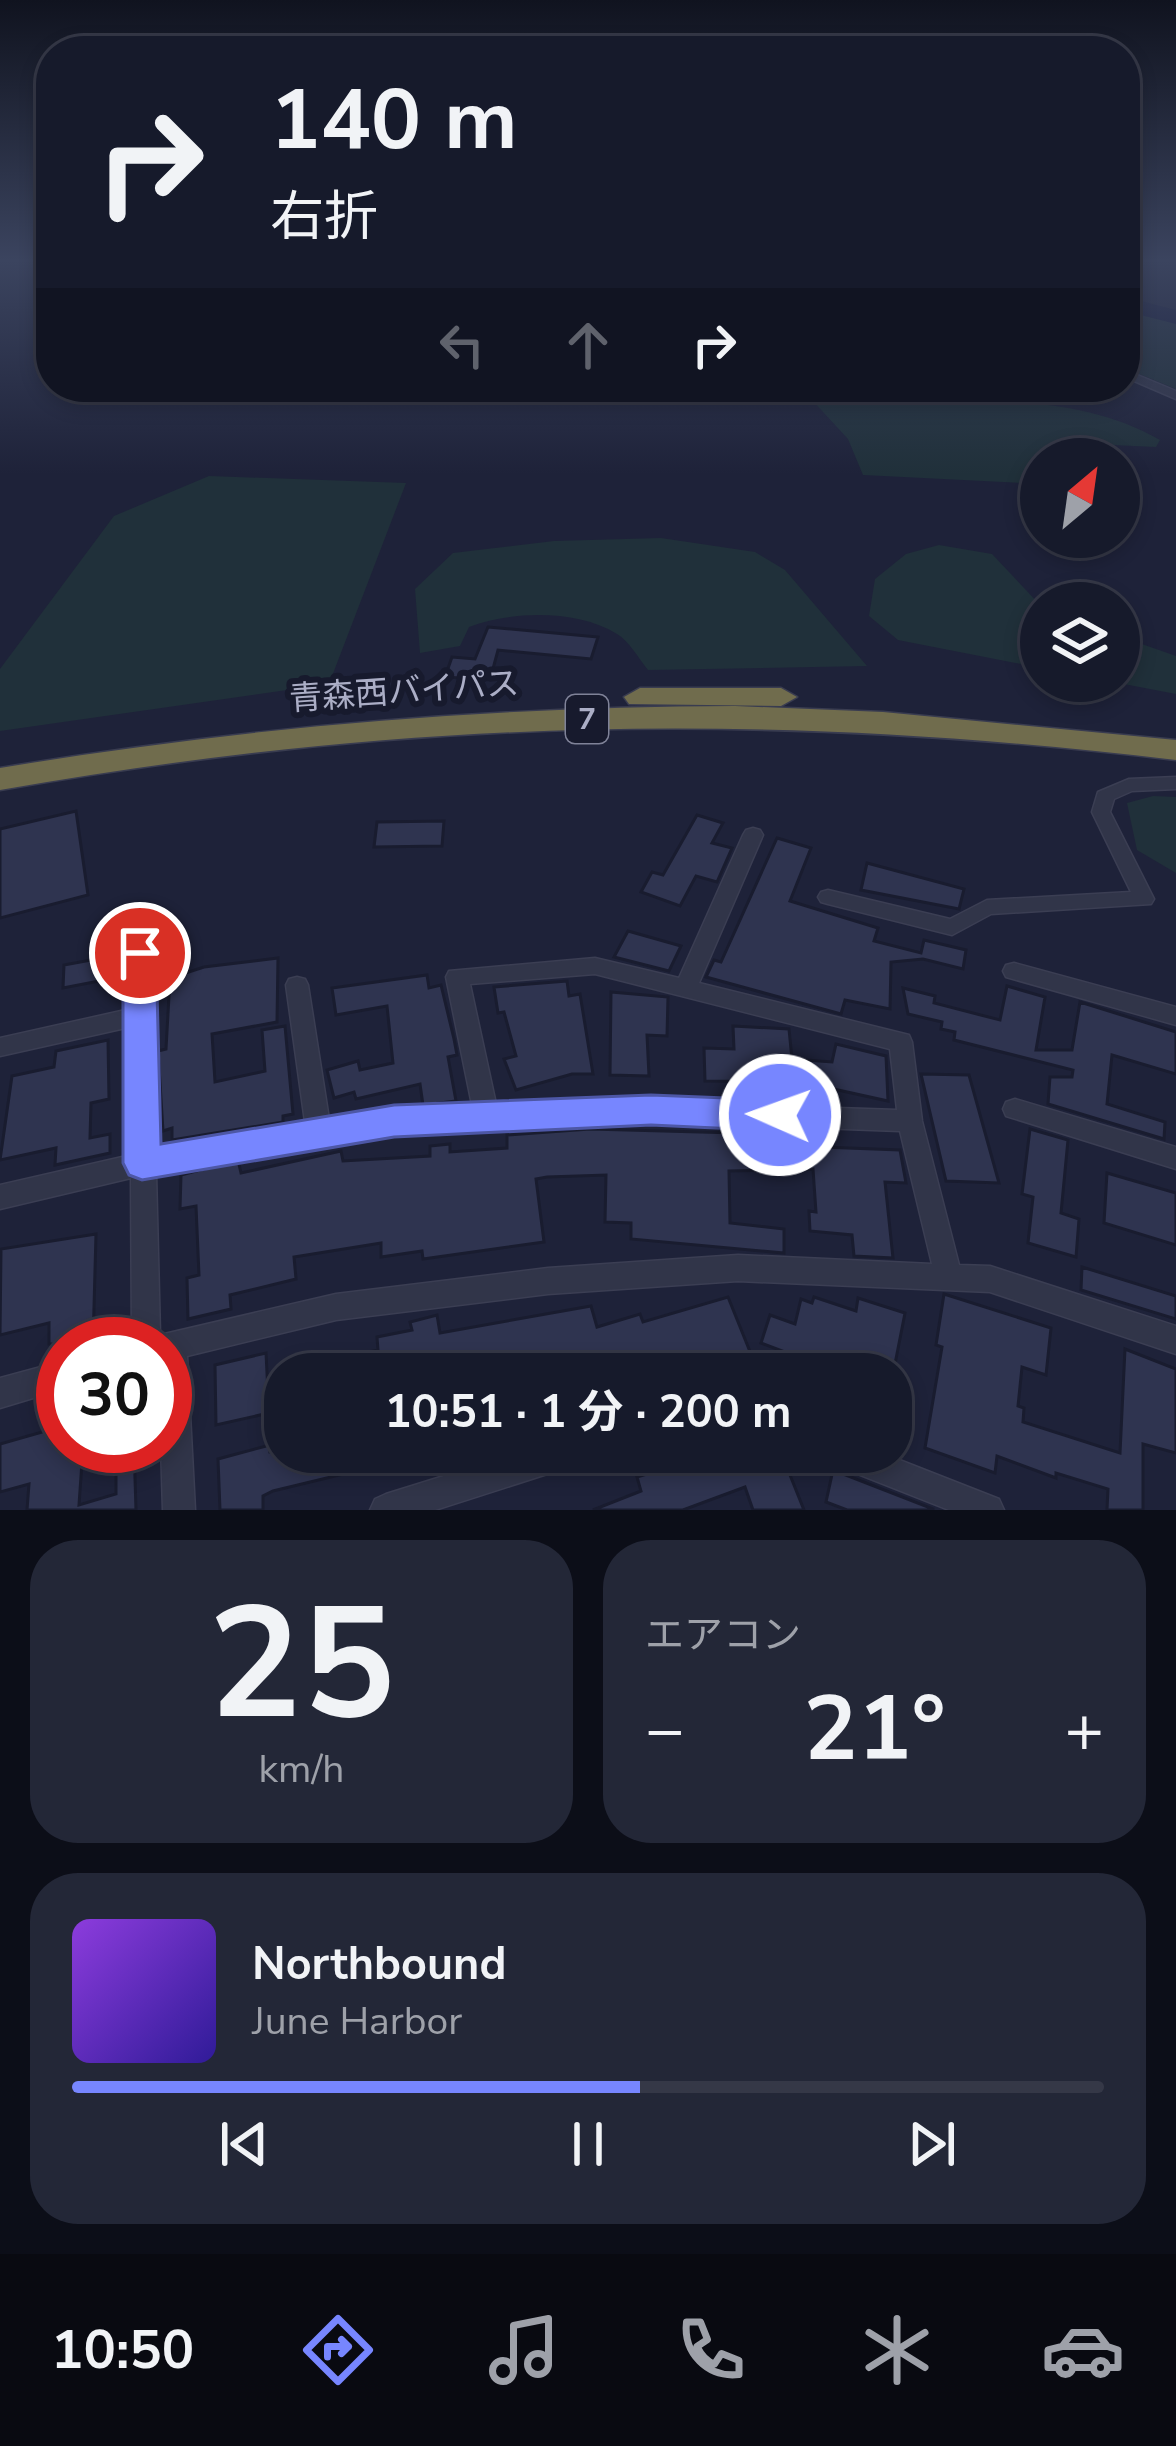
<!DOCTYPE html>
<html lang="ja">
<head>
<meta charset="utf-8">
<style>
	:root { --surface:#161a2b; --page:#232737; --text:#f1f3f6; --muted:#9ea1a9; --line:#353847; --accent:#7786ff }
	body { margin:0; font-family:"Nunito Sans","Noto Sans JP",sans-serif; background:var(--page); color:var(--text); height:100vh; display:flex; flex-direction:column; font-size:45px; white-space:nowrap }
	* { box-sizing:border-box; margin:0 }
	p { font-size:39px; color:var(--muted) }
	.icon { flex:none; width:66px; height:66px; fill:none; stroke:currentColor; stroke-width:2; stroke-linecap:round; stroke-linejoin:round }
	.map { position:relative; height:1510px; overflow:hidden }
	.side { display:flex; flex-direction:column; gap:30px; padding:30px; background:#0c0e18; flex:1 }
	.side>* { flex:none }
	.banner { position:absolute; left:36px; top:36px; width:1104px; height:366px; border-radius:48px; box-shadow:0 6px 18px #0003,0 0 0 3px var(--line); background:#161a2b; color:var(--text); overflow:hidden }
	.needle { width:78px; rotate:29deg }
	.buttons { position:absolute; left:1020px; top:438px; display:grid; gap:24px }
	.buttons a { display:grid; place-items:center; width:120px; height:120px; border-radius:50%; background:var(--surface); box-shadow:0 6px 18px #0003,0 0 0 3px var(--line); font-size:60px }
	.speed { position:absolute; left:36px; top:1317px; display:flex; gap:24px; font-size:60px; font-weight:700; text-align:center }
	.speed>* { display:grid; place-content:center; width:156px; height:156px; border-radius:50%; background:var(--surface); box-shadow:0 6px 18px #0003,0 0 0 3px var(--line); line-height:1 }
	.speed .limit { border:18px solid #d22; background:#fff; color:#111 }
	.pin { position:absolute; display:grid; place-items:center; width:102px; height:102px; color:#fff; margin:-51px; border:6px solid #fff; border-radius:50%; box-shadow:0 3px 12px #0007 }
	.me { position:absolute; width:132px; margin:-66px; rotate:272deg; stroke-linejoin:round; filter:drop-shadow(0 0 9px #0008) }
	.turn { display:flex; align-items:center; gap:42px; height:252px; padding:0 36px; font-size:54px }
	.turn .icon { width:156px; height:156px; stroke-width:2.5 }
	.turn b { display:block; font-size:84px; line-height:102px }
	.lanes { display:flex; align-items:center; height:114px; padding:0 36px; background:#0003; justify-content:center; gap:60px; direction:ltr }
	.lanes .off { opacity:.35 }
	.big { font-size:90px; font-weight:700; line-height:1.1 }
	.side .card { flex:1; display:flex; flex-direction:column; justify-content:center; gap:18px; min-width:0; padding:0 42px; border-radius:48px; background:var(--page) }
	.side .dial { align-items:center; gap:0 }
	.dial b { font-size:156px; line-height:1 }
	.song { display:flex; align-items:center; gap:36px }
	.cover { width:144px; height:144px; border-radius:18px; background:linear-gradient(135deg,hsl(270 70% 55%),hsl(250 70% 35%)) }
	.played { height:12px; border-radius:6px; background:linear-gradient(90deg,var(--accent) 55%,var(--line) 55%) }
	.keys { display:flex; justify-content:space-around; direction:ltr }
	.heat { display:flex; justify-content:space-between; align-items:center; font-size:66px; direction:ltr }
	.side .tiles { flex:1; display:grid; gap:30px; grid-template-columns:1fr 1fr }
	.card:last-child { grid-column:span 2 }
	.trip { position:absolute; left:264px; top:1353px; width:648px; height:120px; border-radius:48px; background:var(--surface); box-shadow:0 6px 18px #0003,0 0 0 3px var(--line); font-weight:700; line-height:120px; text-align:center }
	.tabs { display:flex; height:192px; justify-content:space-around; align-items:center; background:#090a11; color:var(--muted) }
	.tabs .icon { width:84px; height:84px }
	.tabs .active { color:var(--accent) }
	.tabs b { font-size:54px; color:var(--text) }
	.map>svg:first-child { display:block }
</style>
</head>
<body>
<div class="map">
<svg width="1176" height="1510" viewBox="0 0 1176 1510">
	<rect width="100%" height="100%" fill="#1e2239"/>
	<g fill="#20303a">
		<polygon points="1125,308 1176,320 1176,389 1125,368"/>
		<path d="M871,398C968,402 1075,391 1160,440L1156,447L1069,443L1068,459H1041V484L863,475L848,439L811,399Z"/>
		<polygon points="209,476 406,483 329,684 0,731 0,669 114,516"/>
		<path d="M661,538L755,552L785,570L867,666L648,670C639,659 629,641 617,634C577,609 510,611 469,627L460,646L420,653L415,589L453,553L554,541Z"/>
		<polygon points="939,545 992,554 1041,606 1041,668 898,640 869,616 875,579 906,554"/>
		<polygon points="1119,636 1176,656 1176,694 1108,681 1119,681"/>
		<polygon points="1153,796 1176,797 1176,873 1137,850 1127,803"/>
	</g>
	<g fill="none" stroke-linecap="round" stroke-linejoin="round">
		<polygon fill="#111637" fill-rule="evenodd" points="1125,297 1176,310 1176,324 1125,311"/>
	</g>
	<g fill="#2f3450" stroke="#191c2f" stroke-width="3" fill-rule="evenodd">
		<polygon points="488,627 598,637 591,659 498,650 490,680 445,677 452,657 475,659"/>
		<polygon points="76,811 88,895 0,918 0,829"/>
		<polygon points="697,815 723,823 712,843 732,848 717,882 696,876 680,906 641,892 652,872 663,875"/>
		<polygon points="444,821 442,846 374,847 377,822"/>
		<polygon points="777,838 811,848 790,901 878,928 874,941 921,953 924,940 966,950 963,969 923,959 891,962 890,1009 845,1000 841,1014 706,977 714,960 721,962"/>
		<polygon points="867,863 964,889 959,909 861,890"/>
		<polygon points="628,931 681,946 669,971 614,957"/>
		<polygon points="120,948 120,977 63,988 64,965 102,958 103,952"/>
		<polygon points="278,958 277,1022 212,1034 215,1082 265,1071 262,1030 285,1026 293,1114 283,1116 283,1122 172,1140 172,1128 163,1131 158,1051 166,1049 170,978 204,967"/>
		<polygon points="427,975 429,988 441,985 454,1039 457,1055 448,1057 456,1101 423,1105 420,1084 356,1099 354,1092 334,1098 327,1070 358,1061 360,1070 393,1063 387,1006 336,1015 332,988"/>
		<polygon points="567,981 569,996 580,994 593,1074 572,1074 516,1090 504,1059 516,1056 504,1012 498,1013 494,987"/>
		<polygon points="1007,986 1045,997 1036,1050 1072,1050 1080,1002 1176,1032 1176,1074 1112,1055 1107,1104 1165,1122 1164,1139 1048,1104 1050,1077 1072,1077 1073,1070 954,1040 955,1032 941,1029 942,1022 908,1014 903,988 935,996 934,1003 1000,1020"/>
		<polygon points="611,992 668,997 667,1036 647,1035 649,1076 610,1075"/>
		<polygon points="733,1026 789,1029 792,1059 832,1062 836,1044 886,1056 888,1101 802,1082 705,1081 704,1048 734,1049"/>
		<polygon points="108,1040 109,1099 91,1103 90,1138 110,1134 110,1153 55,1165 56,1148 0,1160 12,1076 54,1067 56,1051"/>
		<polygon points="921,1074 969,1075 999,1183 946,1181"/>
		<polygon points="590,1129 774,1134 821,1140 822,1147 900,1150 906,1183 885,1182 893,1258 854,1256 852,1235 810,1231 809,1211 816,1212 813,1169 729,1171 730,1223 784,1229 784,1253 631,1239 631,1223 605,1222 606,1175 547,1177 536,1179 544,1242 423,1259 422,1251 381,1257 381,1243 294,1257 296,1279 230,1295 231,1309 188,1319 187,1278 199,1275 196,1206 180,1209 181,1175 238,1160 241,1173 341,1151 343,1161 430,1156 430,1146 450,1144 450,1152 507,1148 507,1135"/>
		<polygon points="1030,1129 1068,1140 1061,1213 1079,1219 1076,1257 1028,1243 1033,1197 1022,1194"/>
		<polygon points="1107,1173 1176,1193 1176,1245 1104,1223"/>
		<polygon points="96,1234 93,1344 49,1344 49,1323 0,1335 1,1249"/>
		<polygon points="1082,1267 1176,1296 1176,1319 1081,1290"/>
		<polygon points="944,1294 1051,1328 1046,1375 1022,1367 1018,1406 1024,1408 1023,1422 1120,1453 1125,1349 1176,1369 1176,1453 1143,1444 1143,1510 1107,1510 1108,1489 1056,1473 1056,1478 997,1456 995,1473 925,1448 942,1347 936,1345"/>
		<polygon points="728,1297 759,1374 734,1374 732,1366 714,1372 711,1362 672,1374 576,1374 571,1356 564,1355 475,1374 341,1374 340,1358 378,1350 377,1337 412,1330 410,1322 437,1315 440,1333 591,1306 597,1327 640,1314 643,1322"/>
		<polygon points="814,1297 856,1311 858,1298 905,1313 893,1374 843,1374 761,1343 770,1315 795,1324 801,1299 812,1303"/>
		<polygon points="266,1353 269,1413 216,1425 215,1365"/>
		<path d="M63,1426V1446H134L136,1510H27L29,1484L0,1492V1444ZM116,1454V1494L79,1505L82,1462Z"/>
		<polygon points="270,1445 270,1452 413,1452 414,1457 273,1491 263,1496 263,1510 220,1510 218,1459"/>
		<polygon points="676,1452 682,1452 689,1470 760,1452 766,1466 784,1460 804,1510 753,1510 745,1487 683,1510 593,1510 641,1491 637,1477 663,1469 659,1458"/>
		<polygon points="833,1470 933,1509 933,1510 847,1510 826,1502"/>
	</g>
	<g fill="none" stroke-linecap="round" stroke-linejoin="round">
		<defs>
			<g id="street">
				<polygon points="1125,370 1176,391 1176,399 1125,377"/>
				<polygon points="1176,777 1176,789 1132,791 1114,799 1110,812 1154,899 1151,904 991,914 952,935 828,904 821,902 818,897 821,892 828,890 950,919 987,900 1131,892 1092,812 1098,792 1129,779"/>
				<path d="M753,828L760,830L763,835L699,983L909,1035L912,1042L922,1121L959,1265L990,1266L1176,1326V1354L990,1292L738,1281L548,1294L336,1320L187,1356L195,1510H163L161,1446H165V1344H132L131,1178L0,1209V1185L131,1155L130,1027L0,1056V1038L130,1009L129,953L132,947L140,945L148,947L151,953L155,1150L305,1122L286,985L289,979L297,977L305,979L308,985L329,1119L472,1105L446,977L449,971L595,958L679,978L743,835L746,830ZM595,974L890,1049L897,1110L653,1102L496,1104L470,984ZM653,1122L900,1131L932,1264L738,1255L548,1268L336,1294L160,1335L156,1172C326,1135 478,1121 653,1122Z"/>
				<polygon points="1014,963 1176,1007 1176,1025 1006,977 1003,971 1006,965"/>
				<polygon points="1015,1099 1176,1147 1176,1169 1006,1116 1003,1109 1006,1102"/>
				<polygon points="63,1361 63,1389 0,1408 0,1378"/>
				<polygon points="521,1452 584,1452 580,1463 569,1467 435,1510 370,1510 375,1499 386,1494"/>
				<polygon points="826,1452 879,1452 999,1499 1004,1510 949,1510 830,1463"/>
			</g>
			<g id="highway">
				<polygon points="640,688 781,688 797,697 781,706 629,704 624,697"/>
				<path d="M735,706L883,712L1176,740V760C766,711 407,718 0,790V768C245,727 487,707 735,706Z"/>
			</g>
		</defs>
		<use href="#street" stroke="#3b3e53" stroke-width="3"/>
		<use href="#highway" stroke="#393c50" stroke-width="3"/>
		<use href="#street" fill="#313549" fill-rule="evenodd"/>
		<use href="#highway" fill="#706c4d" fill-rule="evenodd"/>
	</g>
	<linearGradient id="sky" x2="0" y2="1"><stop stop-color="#10131f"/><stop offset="0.55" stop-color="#3b445f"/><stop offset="1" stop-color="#3b445f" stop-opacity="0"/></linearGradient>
	<rect width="1176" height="474" fill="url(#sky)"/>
	<polygon fill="#7786ff" stroke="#4d57a6" stroke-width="3" points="140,941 156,953 161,1144 394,1105 651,1095 780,1100 793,1104 798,1115 793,1126 780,1131 651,1125 394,1137 142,1180 129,1175 123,1163 123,953"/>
	<g text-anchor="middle" stroke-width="12" stroke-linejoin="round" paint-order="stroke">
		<rect fill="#171a2d" stroke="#7f8298" stroke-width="3" x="566" y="695" width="42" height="48" rx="9"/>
		<g font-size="30" font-weight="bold" fill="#abaec6">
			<text x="587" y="729">7</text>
		</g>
		<g font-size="33" fill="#abaec6" stroke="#171a2d">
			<text transform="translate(404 690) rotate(-4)" y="12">青森西バイパス</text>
		</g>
	</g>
</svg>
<div class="buttons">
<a><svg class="needle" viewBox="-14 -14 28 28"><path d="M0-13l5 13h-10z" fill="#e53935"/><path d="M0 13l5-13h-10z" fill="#9ea1a9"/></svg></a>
<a><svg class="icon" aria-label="layers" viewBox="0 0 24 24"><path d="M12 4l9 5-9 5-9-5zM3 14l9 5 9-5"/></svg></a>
</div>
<div class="speed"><div class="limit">30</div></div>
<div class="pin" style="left:140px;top:953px;background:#d93025"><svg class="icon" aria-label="arrive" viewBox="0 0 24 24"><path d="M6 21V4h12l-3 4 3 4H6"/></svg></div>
<svg class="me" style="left:780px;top:1115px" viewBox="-20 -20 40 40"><circle r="17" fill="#7786ff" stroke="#fff" stroke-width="3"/><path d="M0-11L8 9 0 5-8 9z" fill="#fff"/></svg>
<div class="trip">10:51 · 1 分 · 200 m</div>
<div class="banner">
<div class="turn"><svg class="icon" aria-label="right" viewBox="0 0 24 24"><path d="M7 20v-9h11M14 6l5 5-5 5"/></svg><div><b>140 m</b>右折</div></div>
<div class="lanes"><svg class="icon off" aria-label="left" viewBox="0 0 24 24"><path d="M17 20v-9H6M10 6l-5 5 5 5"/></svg><svg class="icon off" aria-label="ahead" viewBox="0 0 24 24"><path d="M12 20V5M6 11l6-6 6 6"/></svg><svg class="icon" aria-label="right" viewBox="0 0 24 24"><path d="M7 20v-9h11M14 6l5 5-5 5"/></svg></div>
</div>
</div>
<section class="side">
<div class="tiles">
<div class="card dial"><b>25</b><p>km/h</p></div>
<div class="card"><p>エアコン</p>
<div class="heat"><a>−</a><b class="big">21°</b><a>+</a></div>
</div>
<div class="card">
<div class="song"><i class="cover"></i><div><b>Northbound</b><p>June Harbor</p></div></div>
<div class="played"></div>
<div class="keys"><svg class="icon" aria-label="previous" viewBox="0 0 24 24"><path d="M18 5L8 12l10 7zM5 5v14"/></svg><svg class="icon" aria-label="pause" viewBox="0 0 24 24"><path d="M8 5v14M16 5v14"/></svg><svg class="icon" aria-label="next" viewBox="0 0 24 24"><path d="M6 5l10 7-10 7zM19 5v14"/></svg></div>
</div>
</div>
</section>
<nav class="tabs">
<b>10:50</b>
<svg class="icon active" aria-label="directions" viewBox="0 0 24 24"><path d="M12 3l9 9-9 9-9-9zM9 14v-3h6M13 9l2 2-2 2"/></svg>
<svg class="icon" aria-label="music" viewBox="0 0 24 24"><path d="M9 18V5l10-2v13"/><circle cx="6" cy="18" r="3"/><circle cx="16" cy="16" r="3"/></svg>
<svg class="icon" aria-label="phone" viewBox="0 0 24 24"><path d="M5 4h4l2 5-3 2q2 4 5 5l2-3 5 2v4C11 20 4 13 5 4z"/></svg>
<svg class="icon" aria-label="climate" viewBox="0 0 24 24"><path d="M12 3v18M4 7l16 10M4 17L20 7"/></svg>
<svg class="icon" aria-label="car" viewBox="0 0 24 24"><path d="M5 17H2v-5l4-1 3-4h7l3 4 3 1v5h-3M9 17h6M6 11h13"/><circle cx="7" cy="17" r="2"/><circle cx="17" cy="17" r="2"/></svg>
</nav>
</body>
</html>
